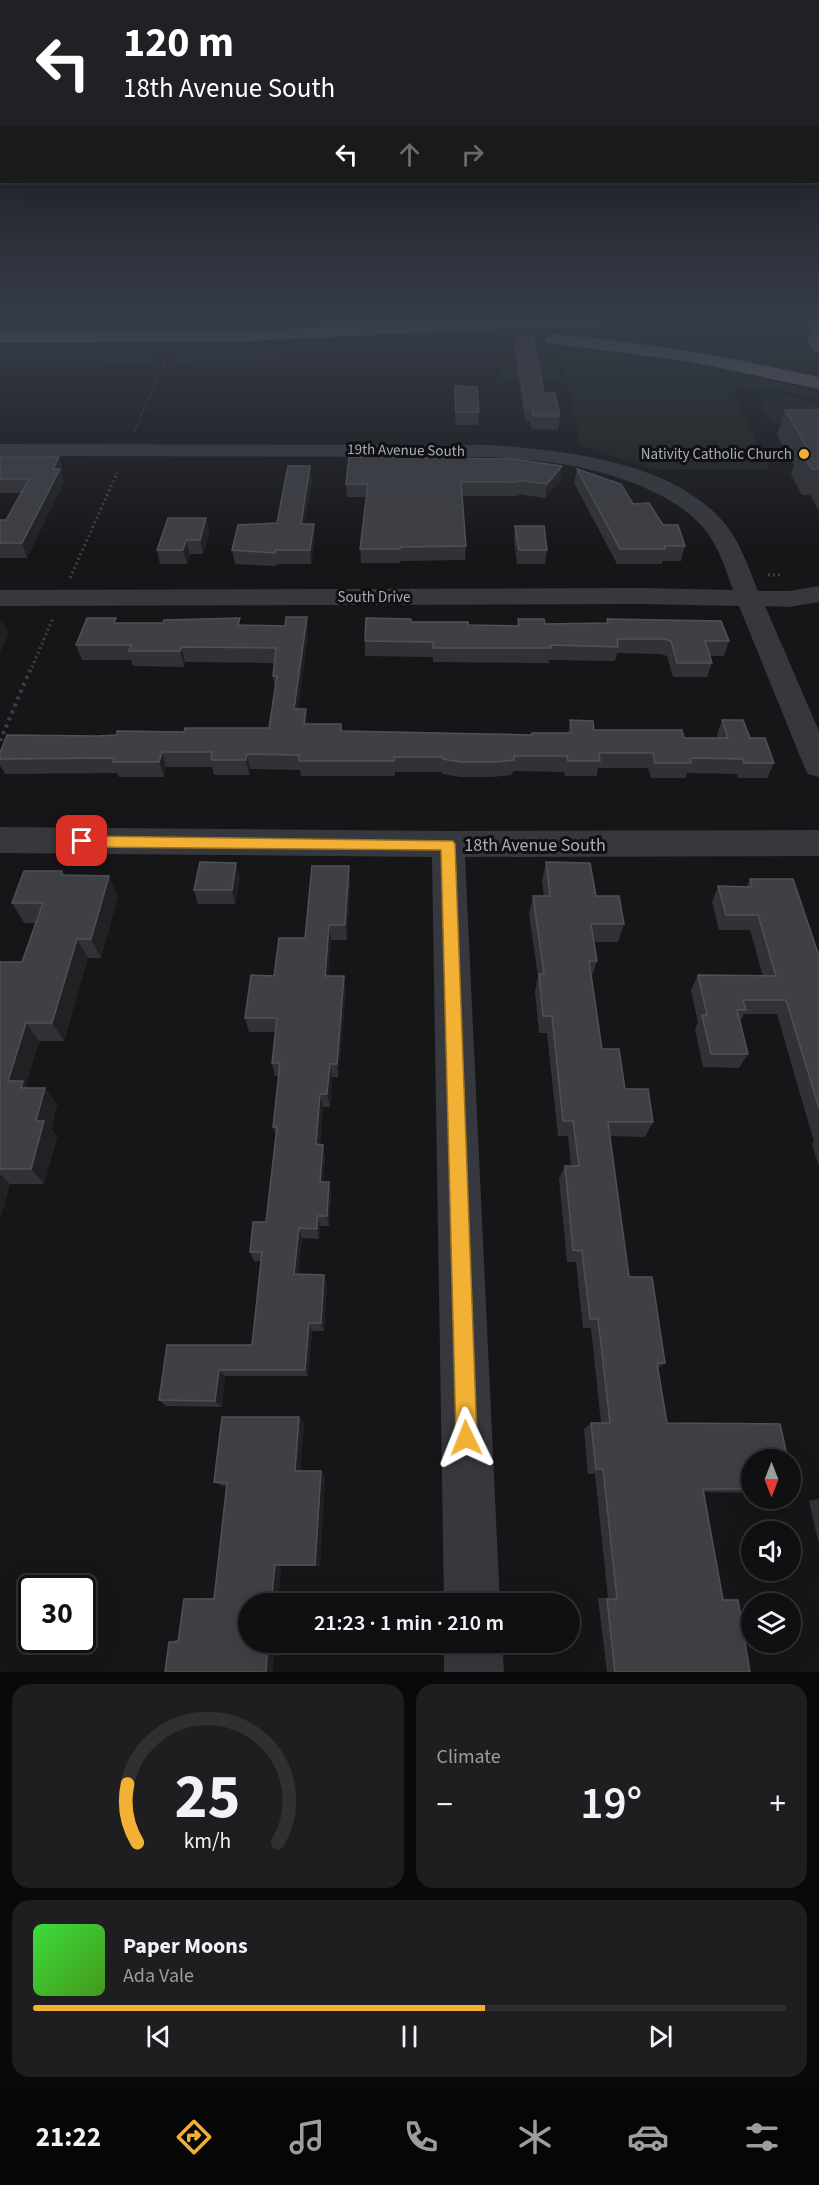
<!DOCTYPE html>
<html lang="en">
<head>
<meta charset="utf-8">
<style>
	:root { --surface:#101012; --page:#1e1e20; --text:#f1f3f6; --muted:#9c9d9f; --line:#303032; --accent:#f2b134 }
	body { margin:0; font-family:"Source Sans 3",sans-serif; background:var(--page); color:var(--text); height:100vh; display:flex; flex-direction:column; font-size:22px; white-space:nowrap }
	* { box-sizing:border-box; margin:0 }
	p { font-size:20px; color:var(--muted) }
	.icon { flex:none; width:33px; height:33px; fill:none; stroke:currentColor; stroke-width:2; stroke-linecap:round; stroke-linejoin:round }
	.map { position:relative; height:1672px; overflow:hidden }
	.drawer { display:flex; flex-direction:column; gap:12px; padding:12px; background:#09090a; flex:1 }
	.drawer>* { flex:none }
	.top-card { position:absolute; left:0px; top:0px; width:819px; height:183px; box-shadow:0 6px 24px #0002,0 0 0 2px var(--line); background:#202124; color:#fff; overflow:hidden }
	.needle { width:39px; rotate:180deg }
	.fabs { position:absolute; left:741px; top:1449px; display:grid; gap:12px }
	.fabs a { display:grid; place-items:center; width:60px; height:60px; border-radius:50%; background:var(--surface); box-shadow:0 6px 24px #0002,0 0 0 2px var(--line); font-size:30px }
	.speed { position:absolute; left:18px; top:1575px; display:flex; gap:12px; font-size:30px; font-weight:700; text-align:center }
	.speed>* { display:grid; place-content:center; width:78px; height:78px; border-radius:50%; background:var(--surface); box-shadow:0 6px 24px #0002,0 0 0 2px var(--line); line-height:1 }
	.speed .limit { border:3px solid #111; border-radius:9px; background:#fff; color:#111 }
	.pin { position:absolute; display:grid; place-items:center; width:51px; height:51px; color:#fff; margin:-26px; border-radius:12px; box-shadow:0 3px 9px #0006 }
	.me { position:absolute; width:66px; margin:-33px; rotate:358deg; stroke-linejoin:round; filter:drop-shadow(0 0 4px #0008) }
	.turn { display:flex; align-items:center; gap:21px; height:126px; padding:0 24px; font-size:27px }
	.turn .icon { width:78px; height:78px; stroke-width:2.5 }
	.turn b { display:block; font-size:42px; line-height:51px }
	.lanes { display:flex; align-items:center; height:57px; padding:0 24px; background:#0003; justify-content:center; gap:30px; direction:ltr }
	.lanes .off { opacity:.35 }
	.big { font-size:45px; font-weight:600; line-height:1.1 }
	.drawer .widget { flex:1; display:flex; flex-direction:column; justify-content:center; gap:9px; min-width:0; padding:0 21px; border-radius:18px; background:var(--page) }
	.drawer .dial { align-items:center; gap:0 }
	.dial svg { height:156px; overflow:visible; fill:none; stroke:var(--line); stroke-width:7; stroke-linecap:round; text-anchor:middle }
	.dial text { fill:var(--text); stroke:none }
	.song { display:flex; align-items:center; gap:18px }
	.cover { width:72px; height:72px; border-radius:9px; background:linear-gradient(135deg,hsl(120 70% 55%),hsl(100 70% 35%)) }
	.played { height:6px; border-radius:3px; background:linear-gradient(90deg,var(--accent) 60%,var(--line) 60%) }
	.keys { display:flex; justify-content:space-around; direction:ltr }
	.heat { display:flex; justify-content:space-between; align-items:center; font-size:33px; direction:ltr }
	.drawer .tiles { flex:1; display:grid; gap:12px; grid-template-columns:1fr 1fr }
	.widget:last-child { grid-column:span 2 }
	.trip { position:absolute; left:238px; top:1593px; width:342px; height:60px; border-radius:30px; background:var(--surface); box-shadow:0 6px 24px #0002,0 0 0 2px var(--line); font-weight:600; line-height:60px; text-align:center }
	.dock { display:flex; height:96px; justify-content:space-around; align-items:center; background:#060607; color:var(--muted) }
	.dock .icon { width:42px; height:42px }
	.dock .current { color:var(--accent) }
	.dock b { font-size:27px; color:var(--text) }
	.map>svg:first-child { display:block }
</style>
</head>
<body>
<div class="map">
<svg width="819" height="1672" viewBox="0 0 819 1672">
	<rect width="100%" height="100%" fill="#161618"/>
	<g fill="#1c231d">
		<polygon points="733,319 810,319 804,324 800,337 805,347 819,360 819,376 680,351 520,334 519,332"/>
		<path d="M447,338L568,344L696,362L819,392V401L783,390L751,391L730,386L770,469H652L581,446L561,358L482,350L172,364L179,352C172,347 167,349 160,352L155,364L0,362V345H205L362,341L364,344Z"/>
		<polygon points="524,360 558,362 561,382 502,381 499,364 524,364"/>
		<polygon points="759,393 775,393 819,405 819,409 792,410 801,424 772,424 760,405 766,405"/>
	</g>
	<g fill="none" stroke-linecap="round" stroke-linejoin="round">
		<g stroke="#3d3f44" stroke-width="2" stroke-dasharray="1.5 2" stroke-linecap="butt">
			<polyline points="134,432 168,354"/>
			<polyline points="116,474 118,470"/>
		</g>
		<g stroke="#3d3f44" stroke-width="3" stroke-dasharray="2 3" stroke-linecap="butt">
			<polyline points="768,575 782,575"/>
			<polyline points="70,578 117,473"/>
			<polyline points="30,672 53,618"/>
		</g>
		<polyline stroke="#3d3f44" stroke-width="4" stroke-dasharray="3 4.5" stroke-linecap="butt" points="0,741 30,670"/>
		<g fill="#37383d" fill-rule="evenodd">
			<path d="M0,444L493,445C567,451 666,461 720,518C739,538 748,566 758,591H789L819,586V602L789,607L765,606L819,731V777L808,774L804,766L739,606L640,604L0,606V590L640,588L733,590C726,570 719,548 706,531C677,493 608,471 562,464C539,460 516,459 493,457L0,456Z"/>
			<polygon points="0,827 448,831 819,830 819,856 465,857 500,1604 444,1604 432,857 0,853"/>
			<polygon points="444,1642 502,1642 504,1672 444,1672"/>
		</g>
		<g fill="#63666e" fill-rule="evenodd">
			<polygon points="486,319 607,319 599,324 228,342 0,343 0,333 228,332"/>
			<polygon points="819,323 819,353 813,352 807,338 813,324"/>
			<path d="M553,334C643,342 731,357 819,377V389L687,361L547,343L544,339L547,335Z"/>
		</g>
	</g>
	<g fill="#323236">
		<polygon points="515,339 544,393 560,416 558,430 532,429 530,421 525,421 514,352"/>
		<polygon points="455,386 479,412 478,425 456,425 454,400"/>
		<polygon points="785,410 819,410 819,511 810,495 802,495 791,474 794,466 777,435"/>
		<polygon points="0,457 59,457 63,471 61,474 64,482 27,558 0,558 0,520 6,520 21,493 0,493"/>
		<polygon points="349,457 561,480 545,498 517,494 517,496 462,496 466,546 465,560 400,561 400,563 361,563 360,549 366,497 347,497 346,484"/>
		<polygon points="577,469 633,504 663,525 685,546 681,561 663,561 662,564 617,564 574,483"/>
		<polygon points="312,480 304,524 315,537 311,564 277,564 276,566 235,564 232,550 277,523"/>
		<polygon points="206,518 209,533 203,554 190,554 187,564 160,564 157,550"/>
		<polygon points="515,526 547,550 545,564 517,564 514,540"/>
		<polygon points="307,617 308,633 298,709 308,724 341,724 342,731 531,734 568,733 570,720 594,730 684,738 718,738 717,735 722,720 750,738 774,763 767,778 738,778 737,774 687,773 686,778 651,778 648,768 598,768 597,776 565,776 564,772 513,771 512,775 492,777 460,777 442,774 442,772 395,772 395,776 301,776 300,770 250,769 249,775 214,775 212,767 166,767 164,777 119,777 117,773 5,774 0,765 0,753 97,736 269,728 275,689 273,676 275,663 185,662 184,667 133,666 131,660 82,660 76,645 118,623 285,626"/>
		<polygon points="518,619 545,624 606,623 607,619 729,641 724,656 710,656 712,663 707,677 673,677 667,656 660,654 617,653 615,661 549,660 549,663 433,662 433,657 365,656 365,641 411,622 468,625 517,626"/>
		<polygon points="546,862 596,896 624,924 618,942 594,942 597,961 591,979 602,1049 625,1089 653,1122 645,1137 610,1136 629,1277 665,1363 658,1368 667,1423 752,1460 752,1493 704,1492 723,1599 738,1600 750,1672 607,1672 598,1598 608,1598 595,1474 588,1474 584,1429 591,1423 601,1423 591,1328 583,1328 576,1262 567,1262 559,1179 565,1166 571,1166 568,1136 558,1136 547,1033 539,1033 535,991 538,977 529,914 533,896 544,896 542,881"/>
		<polygon points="62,871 65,875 118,896 101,958 88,958 64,1041 39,1041 26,1084 29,1088 45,1088 57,1105 51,1129 57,1137 44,1184 10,1184 0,1219 0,962 22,962 36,923 24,923 12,903"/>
		<polygon points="240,877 235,904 198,904 194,890"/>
		<polygon points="750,879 819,956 819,1167 812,1144 814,1142 777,1014 744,1014 740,1022 748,1054 739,1068 703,1067 695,1029 698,1023 691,990 698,975 763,976 750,930 719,930 712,902 718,886 746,887"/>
		<polygon points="350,881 347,940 331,940 328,976 344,976 346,990 338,1077 332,1077 330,1107 323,1107 320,1145 323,1145 325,1156 323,1182 331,1193 329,1226 320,1226 319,1239 302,1238 298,1274 327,1283 324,1331 312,1331 308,1376 225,1376 222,1407 166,1406 159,1400 252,1345 261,1261 254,1261 250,1252 266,1222 276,1135 273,1127 279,1076 275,1076 272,1063 276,1032 249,1032 245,1018 274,976"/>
		<polygon points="299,1417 304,1424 300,1471 321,1471 325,1476 320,1566 281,1566 278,1604 249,1604 275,1642 272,1672 165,1672 169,1642 179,1639 184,1599 214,1598 227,1486 222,1486 214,1482"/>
		<polygon points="819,1499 819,1545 809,1501"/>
	</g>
	<g fill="#212124">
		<polygon points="59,457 63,471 61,475 64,482 27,558 22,543 53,469"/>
		<polygon points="310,466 312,480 302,537 301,524"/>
		<polygon points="562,466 561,480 545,498 547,484"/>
		<polygon points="206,518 209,533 203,554 200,540"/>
		<polygon points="314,524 315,537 311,564 310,550"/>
		<polygon points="186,540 190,554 187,564 183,550"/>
		<polygon points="307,617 308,633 296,724 294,709"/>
		<polygon points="2,620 9,634 0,652 0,625"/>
		<polygon points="182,647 185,662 184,667 180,651"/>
		<polygon points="306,709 308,724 304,724"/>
		<polygon points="162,752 166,767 164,777 159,762"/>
		<polygon points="247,754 250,769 249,775 246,760"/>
		<polygon points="236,863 240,877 235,904 232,890"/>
		<polygon points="349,866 350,881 347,940 345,925"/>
		<polygon points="109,876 118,896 101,958 91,939"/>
		<polygon points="329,925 331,940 327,990 325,976"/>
		<polygon points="77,939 88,958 64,1041 52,1023"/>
		<polygon points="344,976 346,990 338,1077 337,1064"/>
		<polygon points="26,1023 39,1041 26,1084 36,1098 8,1081"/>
		<polygon points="330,1064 332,1077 330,1107 327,1094"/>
		<polygon points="45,1088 57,1105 51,1129 57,1137 44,1184 31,1169 36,1121"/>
		<polygon points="320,1094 323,1107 319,1156 316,1144"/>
		<polygon points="323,1145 325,1156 322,1193 320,1182"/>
		<polygon points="0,1174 10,1184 0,1219"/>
		<polygon points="329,1182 331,1193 329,1226 327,1216"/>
		<polygon points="317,1216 320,1226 319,1239 317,1229"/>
		<polygon points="299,1228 302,1238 298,1283 294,1274"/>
		<polygon points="324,1275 327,1283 324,1331 321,1323"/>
		<polygon points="309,1323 312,1331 308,1376 305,1370"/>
		<polygon points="219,1370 225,1376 222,1407 215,1401"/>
		<polygon points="299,1417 304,1424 300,1476 295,1471"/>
		<polygon points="321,1471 325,1476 320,1566 315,1565"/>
		<polygon points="275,1565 281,1566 278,1604 271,1604"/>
		<polygon points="268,1642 275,1642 272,1672 266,1672"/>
	</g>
	<g fill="#3f3f44" stroke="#4f5156" stroke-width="1.5">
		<polygon points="533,336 544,393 555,393 560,416 533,416 532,408 526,408 515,339"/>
		<polygon points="455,386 477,387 479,412 456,412"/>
		<polygon points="785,410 819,410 819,469 812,469 800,449 808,449"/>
		<polygon points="0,457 59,457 53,469 60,469 22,543 0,543 0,520 6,520 29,479 0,479"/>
		<polygon points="349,457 514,459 562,466 547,484 518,480 518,482 461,482 466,546 400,547 400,549 360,549 368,484 346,484"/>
		<polygon points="288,466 310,466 301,524 314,524 310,550 275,550 275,553 232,550 238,525 277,523"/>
		<polygon points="577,469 621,484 633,504 649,503 663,525 678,525 685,546 664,546 665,549 620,549"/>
		<polygon points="168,518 206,518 200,540 186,540 183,550 157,550"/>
		<polygon points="515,526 544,526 547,550 519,550"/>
		<polygon points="286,617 307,617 294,709 306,709 304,724 341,724 341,731 532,735 532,733 572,733 570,720 593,721 594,730 682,730 684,738 728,738 722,720 743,720 750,738 765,738 774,763 744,763 743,759 690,758 691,763 655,763 653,753 599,753 600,761 568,761 567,756 514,756 514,760 493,762 461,762 443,759 443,757 394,757 394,761 299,761 299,755 247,754 246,760 211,760 212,752 162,752 159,762 113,762 114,758 0,759 0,753 7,735 97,736 117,735 117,731 184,732 185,728 269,728 277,676 273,676 276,648 182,647 180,651 129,651 131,645 76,645 87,618 116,618 114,623 163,623 164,620 240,618 238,625 285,626"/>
		<polygon points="366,618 411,619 411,622 468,622 468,625 519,626 518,619 544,619 545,624 608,623 607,619 721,621 729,641 705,641 712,663 677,663 671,641 664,639 617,639 618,647 551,645 551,648 433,648 433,642 365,641"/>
		<polygon points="200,862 236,863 232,890 194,890"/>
		<polygon points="546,862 590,863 596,896 619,896 624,924 591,924 597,961 589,961 602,1049 619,1049 625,1089 648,1089 653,1122 608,1122 629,1277 652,1277 665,1363 657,1363 667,1423 780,1424 788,1460 752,1460 752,1489 703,1489 723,1600 738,1600 750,1672 615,1672 607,1599 617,1599 603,1469 596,1469 591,1423 610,1423 598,1319 590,1319 582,1251 573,1250 565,1166 579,1166 573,1121 563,1121 552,1016 543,1016 539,974 544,974 533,896 550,896"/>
		<polygon points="312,866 349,866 345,925 329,925 325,976 344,976 337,1064 330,1064 327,1094 320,1094 316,1144 323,1145 320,1182 329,1182 327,1216 317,1216 317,1229 299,1228 294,1274 324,1275 321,1323 309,1323 305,1370 219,1370 215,1401 159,1400 167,1345 252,1345 262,1252 250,1252 253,1222 266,1222 277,1127 273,1127 280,1063 272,1063 277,1018 245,1018 251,975 274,976 279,938 305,938"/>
		<polygon points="24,871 62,871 61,875 109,876 91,939 77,939 52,1023 26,1023 8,1081 23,1081 21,1088 45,1088 36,1121 44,1121 31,1169 0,1169 0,962 22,962 43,903 12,903"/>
		<polygon points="750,879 793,879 819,956 819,1108 786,1000 743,1000 746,1010 737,1010 748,1054 711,1054 702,1015 707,1015 698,975 776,976 758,915 726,915 718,886 752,887"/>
		<polygon points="222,1417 299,1417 295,1471 321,1471 315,1565 275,1565 271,1604 249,1604 249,1642 268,1642 266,1672 165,1672 169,1642 178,1642 184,1599 214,1599 227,1483 214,1482"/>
	</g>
	<linearGradient id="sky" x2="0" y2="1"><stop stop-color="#0c0c0d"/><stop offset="0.58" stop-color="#363c48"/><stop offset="1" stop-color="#363c48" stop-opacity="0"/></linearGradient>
	<rect width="819" height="553" fill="url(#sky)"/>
	<polygon fill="#f2b134" stroke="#9d7322" stroke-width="1.5" points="82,836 453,841 455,844 477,1438 474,1446 466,1449 459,1446 456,1438 441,850 82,847 75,841"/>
	<circle fill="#f2b134" stroke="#111113" stroke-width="2" cx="804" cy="454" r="6"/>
	<g text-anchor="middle" stroke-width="6" stroke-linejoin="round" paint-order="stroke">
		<g font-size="15" fill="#a8adb8" stroke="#111113">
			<text transform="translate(406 450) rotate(1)" y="5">19th Avenue South</text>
			<text x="374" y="602">South Drive</text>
		</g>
		<g font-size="15" fill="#a8adb8" stroke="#111113" text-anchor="end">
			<text x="792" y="459">Nativity Catholic Church</text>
		</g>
		<g font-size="18" fill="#a8adb8" stroke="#111113">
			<text x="535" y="851">18th Avenue South</text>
		</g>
	</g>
</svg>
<div class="fabs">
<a><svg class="needle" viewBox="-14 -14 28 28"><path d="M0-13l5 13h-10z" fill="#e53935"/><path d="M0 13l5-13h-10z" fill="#9c9d9f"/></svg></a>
<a><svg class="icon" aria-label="sound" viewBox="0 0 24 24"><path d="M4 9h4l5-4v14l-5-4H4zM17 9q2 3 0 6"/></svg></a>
<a><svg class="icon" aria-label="layers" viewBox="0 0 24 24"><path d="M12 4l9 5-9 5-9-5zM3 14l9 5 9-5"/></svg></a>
</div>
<div class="speed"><div class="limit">30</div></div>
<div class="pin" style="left:82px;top:841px;background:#d93025"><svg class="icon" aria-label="arrive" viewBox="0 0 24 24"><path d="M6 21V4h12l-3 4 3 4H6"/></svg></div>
<svg class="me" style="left:466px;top:1438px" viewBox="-20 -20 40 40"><path d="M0-17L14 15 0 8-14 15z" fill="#f2b134" stroke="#fff" stroke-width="4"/></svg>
<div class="trip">21:23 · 1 min · 210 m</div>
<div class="top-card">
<div class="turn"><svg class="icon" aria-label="left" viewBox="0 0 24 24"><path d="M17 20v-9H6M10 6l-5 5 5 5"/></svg><div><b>120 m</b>18th Avenue South</div></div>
<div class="lanes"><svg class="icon" aria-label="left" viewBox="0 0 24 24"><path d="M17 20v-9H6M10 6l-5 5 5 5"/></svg><svg class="icon off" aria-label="ahead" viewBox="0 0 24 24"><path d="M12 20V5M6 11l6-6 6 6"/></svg><svg class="icon off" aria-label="right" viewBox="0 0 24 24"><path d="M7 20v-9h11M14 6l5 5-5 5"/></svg></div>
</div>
</div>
<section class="drawer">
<div class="tiles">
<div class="widget dial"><svg viewBox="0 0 100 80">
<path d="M14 69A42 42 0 1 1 86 69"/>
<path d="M14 69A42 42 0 0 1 9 39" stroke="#f2b134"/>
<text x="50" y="56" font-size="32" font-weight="700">25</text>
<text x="50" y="72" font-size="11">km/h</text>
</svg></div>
<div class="widget"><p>Climate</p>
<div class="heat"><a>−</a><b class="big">19°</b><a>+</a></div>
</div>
<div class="widget">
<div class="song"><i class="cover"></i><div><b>Paper Moons</b><p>Ada Vale</p></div></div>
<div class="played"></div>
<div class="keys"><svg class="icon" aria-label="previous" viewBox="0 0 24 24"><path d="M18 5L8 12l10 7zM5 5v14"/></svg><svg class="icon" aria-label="pause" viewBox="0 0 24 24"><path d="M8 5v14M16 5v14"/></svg><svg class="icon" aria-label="next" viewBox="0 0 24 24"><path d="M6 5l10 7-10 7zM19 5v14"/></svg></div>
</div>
</div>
</section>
<nav class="dock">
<b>21:22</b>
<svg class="icon current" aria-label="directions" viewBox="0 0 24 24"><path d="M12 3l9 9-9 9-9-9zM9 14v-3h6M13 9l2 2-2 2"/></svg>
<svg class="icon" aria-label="music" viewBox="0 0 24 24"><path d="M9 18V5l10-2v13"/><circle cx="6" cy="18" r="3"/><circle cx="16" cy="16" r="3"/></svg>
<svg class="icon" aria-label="phone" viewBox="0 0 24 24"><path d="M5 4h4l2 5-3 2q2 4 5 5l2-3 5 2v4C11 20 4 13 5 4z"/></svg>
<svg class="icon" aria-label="climate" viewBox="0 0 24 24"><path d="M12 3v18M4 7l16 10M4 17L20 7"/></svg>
<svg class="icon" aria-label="car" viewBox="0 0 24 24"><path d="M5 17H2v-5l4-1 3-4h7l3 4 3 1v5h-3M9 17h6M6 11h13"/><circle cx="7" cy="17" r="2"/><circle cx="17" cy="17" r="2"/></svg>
<svg class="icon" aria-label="filters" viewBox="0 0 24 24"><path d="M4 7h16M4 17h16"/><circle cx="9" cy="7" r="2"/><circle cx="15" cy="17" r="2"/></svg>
</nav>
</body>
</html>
